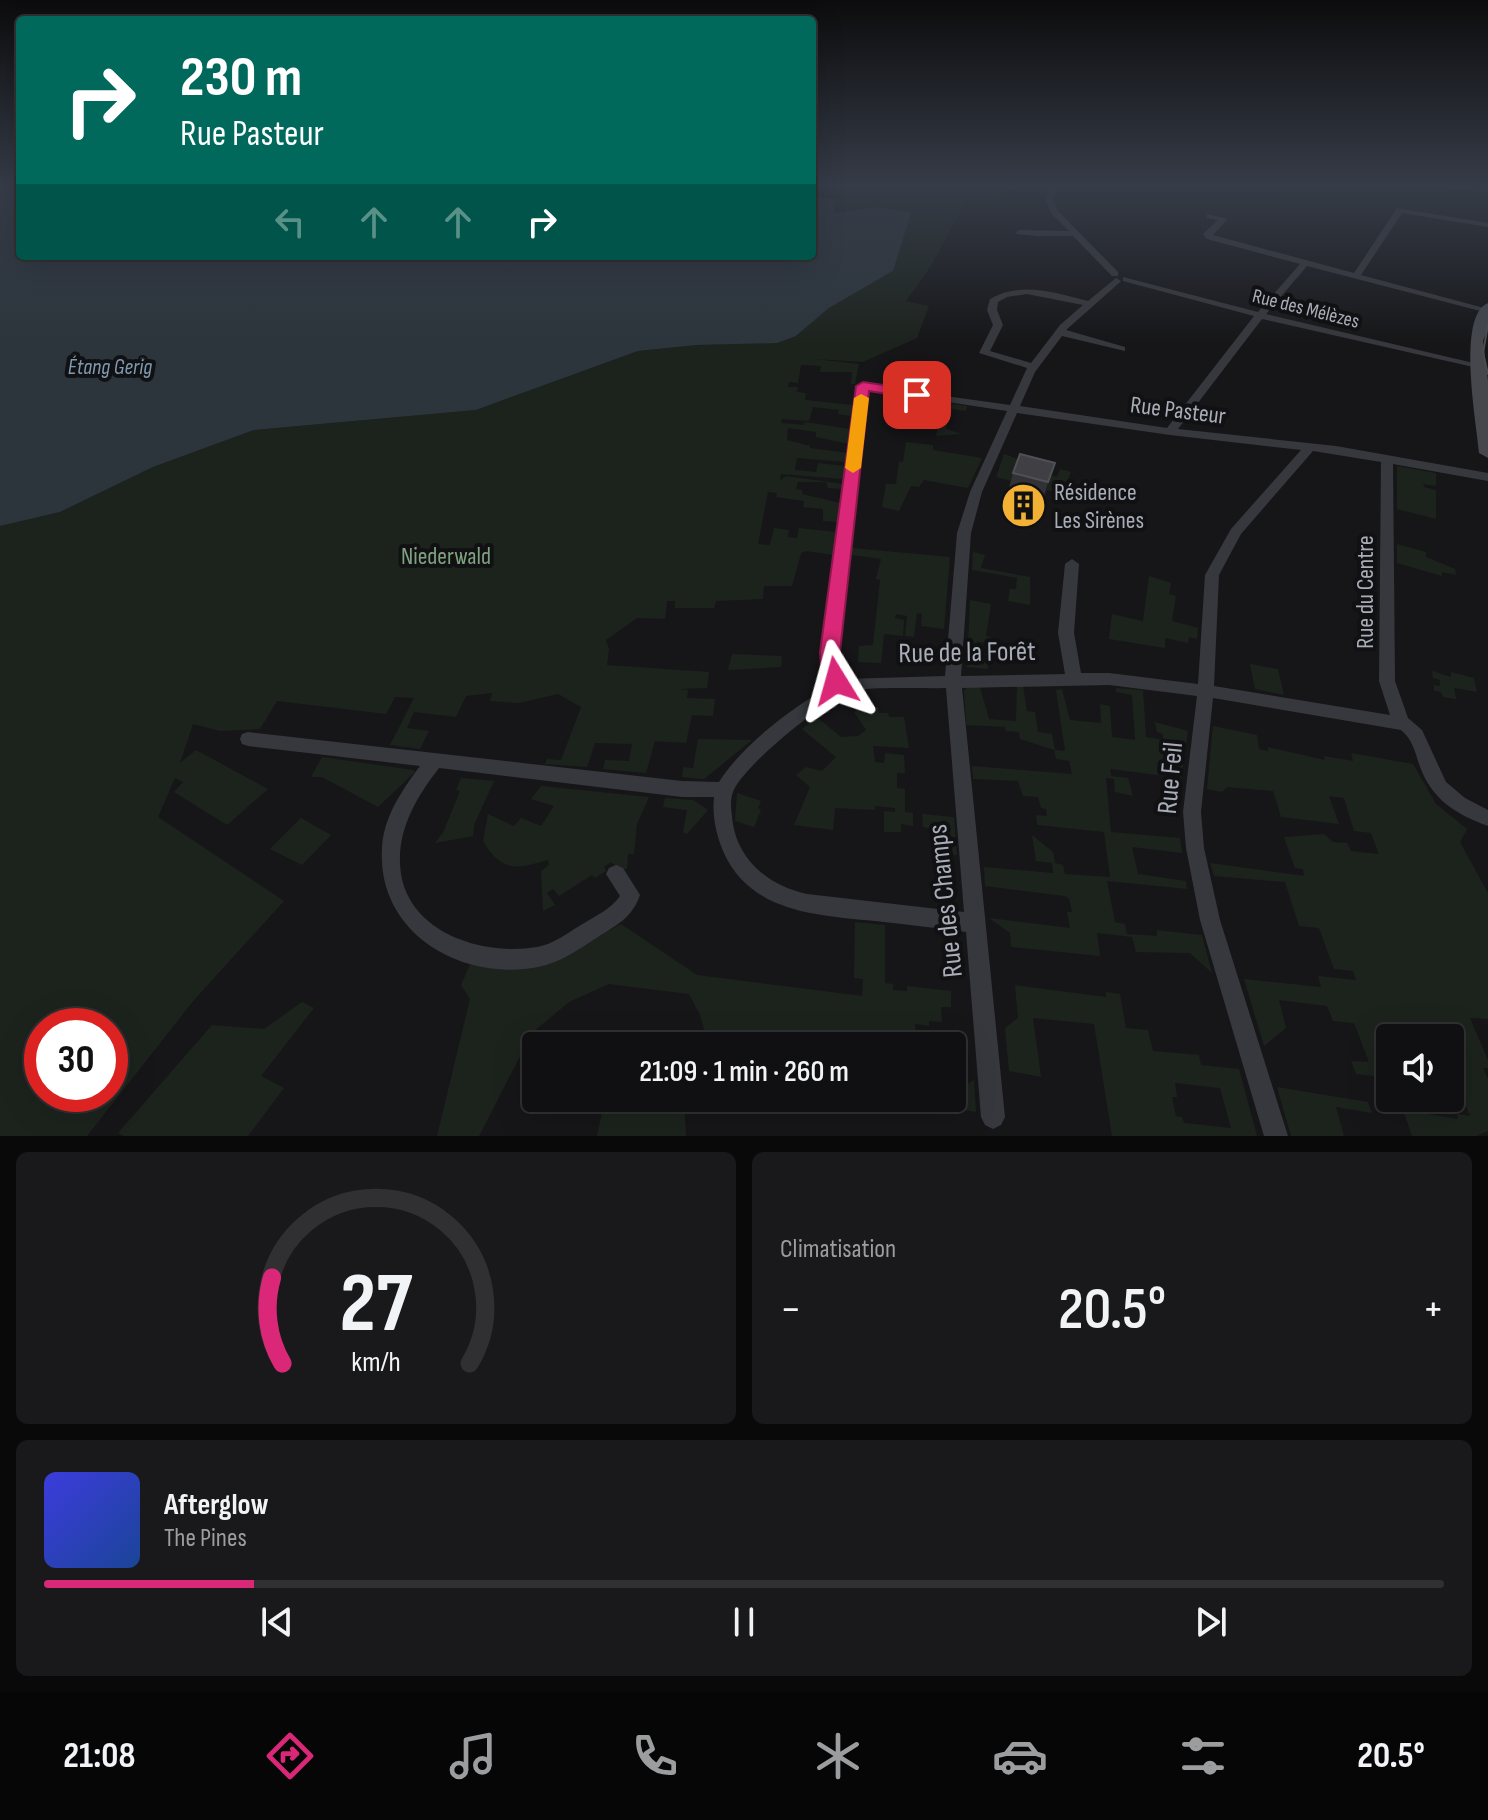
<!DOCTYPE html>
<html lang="fr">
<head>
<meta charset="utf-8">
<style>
	:root { --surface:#101012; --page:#19191b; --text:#f1f3f6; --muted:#9c9d9f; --line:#303032; --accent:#db2777 }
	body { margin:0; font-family:"Sofia Sans Condensed",sans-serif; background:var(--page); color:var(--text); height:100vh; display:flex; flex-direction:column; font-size:30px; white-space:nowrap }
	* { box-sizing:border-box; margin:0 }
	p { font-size:26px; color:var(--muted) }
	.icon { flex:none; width:44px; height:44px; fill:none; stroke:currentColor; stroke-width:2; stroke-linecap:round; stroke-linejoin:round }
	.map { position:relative; height:1136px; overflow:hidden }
	.panel { display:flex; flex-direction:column; gap:16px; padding:16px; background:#09090a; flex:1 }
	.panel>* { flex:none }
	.hud { position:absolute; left:16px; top:16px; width:800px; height:244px; border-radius:8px; box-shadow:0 8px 32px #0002,0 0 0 2px var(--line); background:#00695c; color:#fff; overflow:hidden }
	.controls { position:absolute; left:1376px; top:1024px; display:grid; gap:16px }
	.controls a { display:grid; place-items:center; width:88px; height:88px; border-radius:8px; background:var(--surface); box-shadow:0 8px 32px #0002,0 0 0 2px var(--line); font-size:40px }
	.speed { position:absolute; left:24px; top:1008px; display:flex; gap:16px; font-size:40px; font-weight:700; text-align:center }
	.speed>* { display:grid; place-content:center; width:104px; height:104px; border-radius:50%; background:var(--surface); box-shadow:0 8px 32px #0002,0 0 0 2px var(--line); line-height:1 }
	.speed .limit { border:12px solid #d22; background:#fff; color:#111 }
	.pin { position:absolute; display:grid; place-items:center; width:68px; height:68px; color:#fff; margin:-34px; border-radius:16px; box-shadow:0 4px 12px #0006 }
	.me { position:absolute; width:88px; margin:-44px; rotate:352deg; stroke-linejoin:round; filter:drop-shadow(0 0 6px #0008) }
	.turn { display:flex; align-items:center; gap:28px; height:168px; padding:0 32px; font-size:36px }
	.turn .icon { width:104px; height:104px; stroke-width:2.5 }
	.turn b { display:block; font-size:56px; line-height:68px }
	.lanes { display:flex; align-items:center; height:76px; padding:0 32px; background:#0003; justify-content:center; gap:40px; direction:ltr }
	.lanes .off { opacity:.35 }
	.big { font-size:60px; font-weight:600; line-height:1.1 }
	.panel .widget { flex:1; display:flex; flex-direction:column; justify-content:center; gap:12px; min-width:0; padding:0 28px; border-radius:12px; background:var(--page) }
	.panel .dial { align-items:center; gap:0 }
	.dial svg { height:208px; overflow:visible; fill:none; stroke:var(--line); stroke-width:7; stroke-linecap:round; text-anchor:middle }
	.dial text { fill:var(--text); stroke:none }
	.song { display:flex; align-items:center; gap:24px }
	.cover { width:96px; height:96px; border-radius:12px; background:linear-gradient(135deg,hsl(240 70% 55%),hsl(220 70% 35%)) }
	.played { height:8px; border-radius:4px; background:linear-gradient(90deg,var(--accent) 15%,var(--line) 15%) }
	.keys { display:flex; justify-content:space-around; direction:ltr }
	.heat { display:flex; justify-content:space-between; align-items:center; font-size:44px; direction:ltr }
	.panel .tiles { flex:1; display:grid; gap:16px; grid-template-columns:1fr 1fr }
	.widget:last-child { grid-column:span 2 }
	.trip { position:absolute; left:522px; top:1032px; width:444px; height:80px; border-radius:8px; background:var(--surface); box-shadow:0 8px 32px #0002,0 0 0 2px var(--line); font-weight:600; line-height:80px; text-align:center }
	.tabs { display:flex; height:128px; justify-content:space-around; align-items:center; background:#060607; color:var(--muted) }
	.tabs .icon { width:56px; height:56px }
	.tabs .on { color:var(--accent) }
	.tabs b { font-size:36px; color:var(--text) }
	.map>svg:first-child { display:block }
</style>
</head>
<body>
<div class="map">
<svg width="1488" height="1136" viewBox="0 0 1488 1136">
	<rect width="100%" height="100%" fill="#161618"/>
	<g fill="#1c231d" fill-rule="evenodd">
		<path d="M862,185H1022L1020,190L967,199L931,266L906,301L929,306L917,338L863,362L815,359L859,364L855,384H851L852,372H820L821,366L801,365L798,383L789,382L788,387H798L797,392L806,393L805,400L853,405L851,416L838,414L839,410L813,407L809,421L782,419L781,423L804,425L805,422L850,429L849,444L816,437V432L788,428L787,440L810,446V448L848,453L846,462L797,458L795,470L816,472L818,463L845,466L843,479L781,474L780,481L786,476L843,484L842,489L828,488L826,482H798L796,489L802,490V494L840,503L838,522L823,521V509L803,507L804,501L776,497L777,493L768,492L758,544L770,545L774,528L789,530L788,537L797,538L799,528L836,532L833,555L806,551L801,553L792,586H764L763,599L716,601L714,608H675V601H667L665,619L637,618L606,640L609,649L607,665L709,672L707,688L680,689L688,690L687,698L715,699L713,716L692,715L686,743L655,741L646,773L603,769L605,760L629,761L632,744L595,743L587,767L545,764L547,759L561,760L581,707L558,694L519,703L490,701L492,693L466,696L456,717L414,712L407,728L429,731L420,749L390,745L414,698L395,697L386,714L277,701L260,729L220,731L193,724L180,763L196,750L268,789L227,825L174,792L183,782L175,778L158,817L284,901L194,1000L87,1136H0V526L60,512L153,467L254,430L476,410L638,351L697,345L777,342L796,336L829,308L893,271L877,207L834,213L835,199ZM42,1026H110V1094H42Z"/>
		<polygon points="924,400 967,406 966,411 952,409 946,429 961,434 936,436 938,426 884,419 885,413 922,416"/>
		<polygon points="906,442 933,445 933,450 982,458 968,488 924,480 919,487 911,486 899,511 882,507 886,484 896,484 899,462 903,462"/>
		<path d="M1004,454C1022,459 1037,472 1057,477L1060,469L1071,472L1062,494L996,477Z"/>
		<polygon points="1397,466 1436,473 1436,486 1423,484 1424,487 1436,490 1436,519 1397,509"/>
		<polygon points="1397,544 1426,552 1426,557 1455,569 1456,575 1442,572 1442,576 1397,563"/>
		<polygon points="852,548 950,557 944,629 921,626 922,614 917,613 914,637 905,636 907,616 896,614 895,618 904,620 903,636 884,634 881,663 858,662 859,646 873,645 880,580 876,579 881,559 851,555"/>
		<polygon points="973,552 985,555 981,568 1030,577 1030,605 1008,601 1010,589 1016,589 1017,578 972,570"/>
		<polygon points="1149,576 1171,583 1169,594 1176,596 1172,621 1198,628 1197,639 1189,637 1188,643 1165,638 1165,648 1109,639 1112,614 1143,621"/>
		<polygon points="970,600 991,604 986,636 992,638 992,643 977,642 976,650 985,652 988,669 967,667"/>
		<polygon points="732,654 782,656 781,667 728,670"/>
		<polygon points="1250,664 1278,669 1284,695 1255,689"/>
		<polygon points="1432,671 1451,677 1451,672 1474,678 1477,692 1454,688 1456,699 1443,697 1441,692 1434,691 1434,685 1440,686 1440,680 1433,678"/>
		<polygon points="1017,686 1023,686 1027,711 1035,712 1038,732 1052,734 1055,750 1065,751 1056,690 1062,689 1070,720 1101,723 1100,704 1110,706 1112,737 1135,740 1132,695 1116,692 1116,688 1143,690 1146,737 1163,740 1163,734 1157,732 1155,722 1188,731 1181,778 1110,769 1111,776 1128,778 1133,796 1115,792 1114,779 1106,778 1111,832 1180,838 1182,853 1132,847 1138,874 1186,881 1187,889 1107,881 1115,922 1125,924 1127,934 1157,936 1157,930 1202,935 1212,973 1190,953 1136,952 1132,937 1097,933 1100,956 1011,947 1010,933 989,918 1070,928 1067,912 1072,912 1069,899 1065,896 985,886 984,867 1053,873 1052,863 1036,861 1032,835 1053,852 1055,863 1063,865 1065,874 1110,877 1104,832 1037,825 1036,815 1047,816 1046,809 1041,808 1038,797 1023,796 1018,781 973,779 972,766 1072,774 1069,761 1056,759 1054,750 1020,739 1019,732 1006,731 1005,727 966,725 964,691 967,687 980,687 989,719 1016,721"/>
		<polygon points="864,707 878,707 879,713 888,713 889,717 904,717 909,748 873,746 875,762 884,763 885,753 904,755 905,773 897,773 897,788 905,789 905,812 913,813 913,826 901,824 901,832 884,832 884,811 895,812 895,808 875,806 875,810 835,808 833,830 794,825 810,787 796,775 806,767 822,771 836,757 802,729 817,717 841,737 858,736 866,730 854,712"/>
		<polygon points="1213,726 1257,735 1259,749 1268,751 1268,747 1325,760 1324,756 1353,761 1351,753 1413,764 1436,804 1467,829 1460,842 1488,893 1488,1019 1470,1018 1488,1060 1488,1068 1483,1068 1488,1079 1488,1131 1476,1136 1412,1136 1403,1110 1458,1119 1457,1114 1470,1116 1458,1086 1450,1085 1450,1038 1390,1038 1390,1078 1356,1074 1351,1061 1369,1062 1354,1023 1333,1021 1327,1006 1279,1000 1286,1028 1264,1046 1244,979 1321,987 1318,976 1356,980 1353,971 1334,969 1319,928 1299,926 1285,882 1214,876 1210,863 1304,876 1303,869 1295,868 1284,837 1324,834 1333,842 1347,843 1351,851 1379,854 1371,833 1354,831 1344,798 1329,796 1339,824 1281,817 1273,791 1227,787 1222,792 1207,789"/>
		<polygon points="698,739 752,740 704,779 682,777 683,767 693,768"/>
		<polygon points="322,757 413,770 415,772 378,807 322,777 311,777"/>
		<polygon points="461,778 494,781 474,825 473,836 435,843 443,833 460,791 456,790"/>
		<path d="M541,786L649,797L637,824L634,854H628L627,869L621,870L611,862L604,867L606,871L595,878L592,875L559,896L553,889L547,893L555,905L543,911L541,871L549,865L548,860C517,869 502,873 483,841L488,814L514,826L521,818L541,826L554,806L531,799Z"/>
		<polygon points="737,793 761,801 758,808 761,810 754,827 735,821"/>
		<polygon points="665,798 693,800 708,810 687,834 683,832 687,810 663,807"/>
		<polygon points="922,814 954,817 957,855 946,854 944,835 933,834 933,829 923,827"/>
		<polygon points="301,818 331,835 302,865 270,849"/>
		<polygon points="855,922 885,925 885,983 893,984 893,990 907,991 907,986 951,991 951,1007 941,1007 942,1022 929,1021 929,1026 915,1024 915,1033 895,1031 895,1043 909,1046 709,1046 700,1015 689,994 609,984 569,1002 532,1033 479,1136 437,1136 470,999 461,985 471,962 559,958 621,924 697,975 862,996 863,979 854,978"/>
		<path d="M1015,985L1106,997V992L1120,994L1126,1028L1148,1030L1153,1051L1199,1055L1201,1065L1239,1069L1257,1136H1112L1094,1024L1033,1018L1041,1077L1009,1071L1005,1028L1018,1018ZM1175,1083L1220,1088L1231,1128L1184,1123L1182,1117L1176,1116L1172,1097H1177Z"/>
		<polygon points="302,1002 314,1008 261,1076 284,1088 248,1136 124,1136 118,1133 212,1025 264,1029"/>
		<polygon points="952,1080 969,1083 974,1080 976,1112 897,1098 952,1098"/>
		<polygon points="1277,1087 1368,1102 1372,1113 1336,1107 1344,1136 1291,1136"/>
		<polygon points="605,1098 684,1098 686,1136 597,1136"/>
	</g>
	<polygon fill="#2c353c" points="0,185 20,185 20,256 812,256 812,197 835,199 834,213 877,207 911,213 893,271 829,308 796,336 777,343 697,345 638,351 476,410 254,430 153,467 60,512 0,526"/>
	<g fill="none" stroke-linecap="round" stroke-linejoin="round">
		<g fill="#37383d" fill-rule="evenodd">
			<polygon points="1051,185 1059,185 1053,199 1058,211 1118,272 1118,276 1112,276 1073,236 1037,236 1017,234 1016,232 1020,230 1069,231 1052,214 1045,199"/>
			<polygon points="1444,185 1488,189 1488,193 1448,187"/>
			<path d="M1397,208L1488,223V227L1402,213L1361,275L1488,309V313L1307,266L1266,314L1482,365V369L1262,319L1178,429L1336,446L1488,473V481L1393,464L1395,681L1408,718L1422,730L1446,782L1465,798L1488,810V826C1455,814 1431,799 1419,764C1415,751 1412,739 1401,730L1213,698L1201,812L1204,848L1220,920L1288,1136H1264L1200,920L1186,848L1183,812L1197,696L1109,685L962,688L1005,1117L1001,1125L993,1129L985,1125L981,1117L966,932C936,928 905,924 875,921C817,915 750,913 723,851C716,834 712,816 714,797H682L439,768C415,799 395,833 401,874C411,935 486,956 537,947C554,944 567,933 581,925C595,916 610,910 620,896L606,874L609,868L616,865L623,868L640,895C632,918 617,925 598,937C579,949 560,963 538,967C461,982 377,933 382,849C383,818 402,790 420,766L248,746L242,744L240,739L242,734L248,732L682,781L719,782C745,742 790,710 831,685L823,671L822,652L859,384L1010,405L1027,368L979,353L993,325L987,310L990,299C1022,281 1054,293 1088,301L1116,278L1121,281L1119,283L1066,330L1125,347V351L1062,336L1035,372L1020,406L1167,428L1254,316L1123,281V277L1258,312L1300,264L1207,239L1203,234L1218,220L1207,218V214L1228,219L1213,235L1354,273ZM1027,294L1083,305L1060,325L1031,363L990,351L1003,325L997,310L998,302L1007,297ZM868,390L1007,411L970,492L957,533L945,676L844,679L839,671L838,652ZM1017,413L1170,435L1301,450L1231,529L1205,575L1198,684L1109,673H1081L1074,633L1079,564L1072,559L1065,564L1058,633L1065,674L961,676L971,533L982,492ZM1313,451L1381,462L1379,681L1390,715L1214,686L1219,575L1241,534ZM946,688L964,912L807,894C768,886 735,858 732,816C731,809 730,799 733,792C741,768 823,701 848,692C864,686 924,689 946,688Z"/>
		</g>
		<path fill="#45474d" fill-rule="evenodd" d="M1488,303V327L1483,341L1488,381V458L1479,453C1477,424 1456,316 1488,303Z"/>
		<polyline stroke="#4a4c52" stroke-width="2" points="1488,324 1483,353 1488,374"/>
	</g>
	<polygon fill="#323236" points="1055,463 1037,519 1003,510 1013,473"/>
	<polygon fill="#212124" points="1055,463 1044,500 1037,519 1048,482"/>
	<polygon fill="#3f3f44" stroke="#4f5156" stroke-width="2" points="1020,454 1055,463 1048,482 1013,473"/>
	<linearGradient id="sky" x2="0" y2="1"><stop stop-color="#0c0c0d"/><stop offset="0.54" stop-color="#363c48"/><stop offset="1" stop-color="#363c48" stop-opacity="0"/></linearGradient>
	<rect width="1488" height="344" fill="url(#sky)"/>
	<path fill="#db2777" stroke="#8e194d" stroke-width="2" d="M863,382L917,390L924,395L917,399L869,391L840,652V666L847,681L844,687H829C823,675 820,666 820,652L856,386Z"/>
	<polygon fill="#f59e0b" points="861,394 869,398 861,468 853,473 845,468 854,398"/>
	<defs>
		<symbol id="building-disc" viewBox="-11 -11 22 22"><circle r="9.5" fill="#f2b134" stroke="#111113"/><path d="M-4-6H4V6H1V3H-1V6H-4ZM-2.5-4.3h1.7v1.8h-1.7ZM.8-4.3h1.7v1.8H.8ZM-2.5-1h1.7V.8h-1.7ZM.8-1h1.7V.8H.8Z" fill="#111"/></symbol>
	</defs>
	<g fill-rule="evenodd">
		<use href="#building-disc" x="998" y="480" width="51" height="51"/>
	</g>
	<g text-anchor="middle" stroke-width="8" stroke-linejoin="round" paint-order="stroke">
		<g font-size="20" fill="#a8adb8" stroke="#111113">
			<text transform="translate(1306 308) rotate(14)" y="7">Rue des Mélèzes</text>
		</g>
		<g font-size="22" font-style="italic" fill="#7f9bb3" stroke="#111113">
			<text x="110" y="374">Étang Gerig</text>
		</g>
		<g font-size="24" fill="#a8adb8" stroke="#111113">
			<text transform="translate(1178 410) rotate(7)" y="8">Rue Pasteur</text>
			<text transform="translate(1365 592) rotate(-90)" y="8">Rue du Centre</text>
		</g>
		<g font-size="24" fill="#a8adb8" stroke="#111113" text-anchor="start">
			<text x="1054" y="500">Résidence<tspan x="1054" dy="28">Les Sirènes</tspan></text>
		</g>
		<g font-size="24" fill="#7fa381" stroke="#111113">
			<text x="446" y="564">Niederwald</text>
		</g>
		<g font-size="28" fill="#a8adb8" stroke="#111113">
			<text transform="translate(967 651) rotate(-1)" y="10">Rue de la Forêt</text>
			<text transform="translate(1169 778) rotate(-85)" y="10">Rue Feil</text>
			<text transform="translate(944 901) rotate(-96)" y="10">Rue des Champs</text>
		</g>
	</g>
</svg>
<div class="controls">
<a><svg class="icon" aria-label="sound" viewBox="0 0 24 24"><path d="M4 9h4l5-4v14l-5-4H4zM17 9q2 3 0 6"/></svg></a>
</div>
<div class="speed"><div class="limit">30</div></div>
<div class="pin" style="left:917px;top:395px;background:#d93025"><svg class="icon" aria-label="arrive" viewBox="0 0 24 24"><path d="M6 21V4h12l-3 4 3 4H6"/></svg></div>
<svg class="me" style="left:836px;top:681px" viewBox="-20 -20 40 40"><path d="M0-17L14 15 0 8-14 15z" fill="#db2777" stroke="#fff" stroke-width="4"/></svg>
<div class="trip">21:09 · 1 min · 260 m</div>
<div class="hud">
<div class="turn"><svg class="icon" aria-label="right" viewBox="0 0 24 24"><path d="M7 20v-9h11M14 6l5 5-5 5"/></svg><div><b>230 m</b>Rue Pasteur</div></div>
<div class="lanes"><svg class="icon off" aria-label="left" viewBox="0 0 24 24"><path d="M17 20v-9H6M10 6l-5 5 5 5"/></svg><svg class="icon off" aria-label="ahead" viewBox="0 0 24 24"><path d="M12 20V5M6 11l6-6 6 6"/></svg><svg class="icon off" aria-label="ahead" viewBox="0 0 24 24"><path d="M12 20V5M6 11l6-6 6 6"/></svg><svg class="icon" aria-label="right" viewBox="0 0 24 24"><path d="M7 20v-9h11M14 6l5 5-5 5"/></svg></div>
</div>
</div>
<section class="panel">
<div class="tiles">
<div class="widget dial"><svg viewBox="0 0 100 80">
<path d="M14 69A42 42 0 1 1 86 69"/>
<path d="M14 69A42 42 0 0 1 10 36" stroke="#db2777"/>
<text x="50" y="56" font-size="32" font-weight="700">27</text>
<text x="50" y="72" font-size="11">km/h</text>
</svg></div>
<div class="widget"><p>Climatisation</p>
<div class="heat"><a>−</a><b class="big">20.5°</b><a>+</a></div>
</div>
<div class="widget">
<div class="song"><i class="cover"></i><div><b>Afterglow</b><p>The Pines</p></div></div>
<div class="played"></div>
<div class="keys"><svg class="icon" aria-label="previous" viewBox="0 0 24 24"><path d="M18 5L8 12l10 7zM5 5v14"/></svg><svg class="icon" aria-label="pause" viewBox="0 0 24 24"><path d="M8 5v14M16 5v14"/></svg><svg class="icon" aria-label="next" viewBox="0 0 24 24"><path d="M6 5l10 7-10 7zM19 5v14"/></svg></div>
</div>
</div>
</section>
<nav class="tabs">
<b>21:08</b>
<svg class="icon on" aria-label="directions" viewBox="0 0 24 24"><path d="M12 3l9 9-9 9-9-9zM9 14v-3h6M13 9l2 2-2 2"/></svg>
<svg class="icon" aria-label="music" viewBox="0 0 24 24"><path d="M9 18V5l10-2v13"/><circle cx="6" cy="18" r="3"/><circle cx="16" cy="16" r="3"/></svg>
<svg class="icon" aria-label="phone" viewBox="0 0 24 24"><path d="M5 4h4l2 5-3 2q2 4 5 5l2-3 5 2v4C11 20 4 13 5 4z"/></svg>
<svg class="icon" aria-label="climate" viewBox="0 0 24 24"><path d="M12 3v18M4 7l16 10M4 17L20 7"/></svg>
<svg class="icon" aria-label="car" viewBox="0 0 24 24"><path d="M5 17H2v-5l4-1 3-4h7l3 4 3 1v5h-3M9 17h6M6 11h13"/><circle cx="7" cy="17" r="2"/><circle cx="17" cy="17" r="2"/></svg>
<svg class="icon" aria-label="filters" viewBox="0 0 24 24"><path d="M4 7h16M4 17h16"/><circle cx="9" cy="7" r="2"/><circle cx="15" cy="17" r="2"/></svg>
<b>20.5°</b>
</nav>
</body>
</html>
